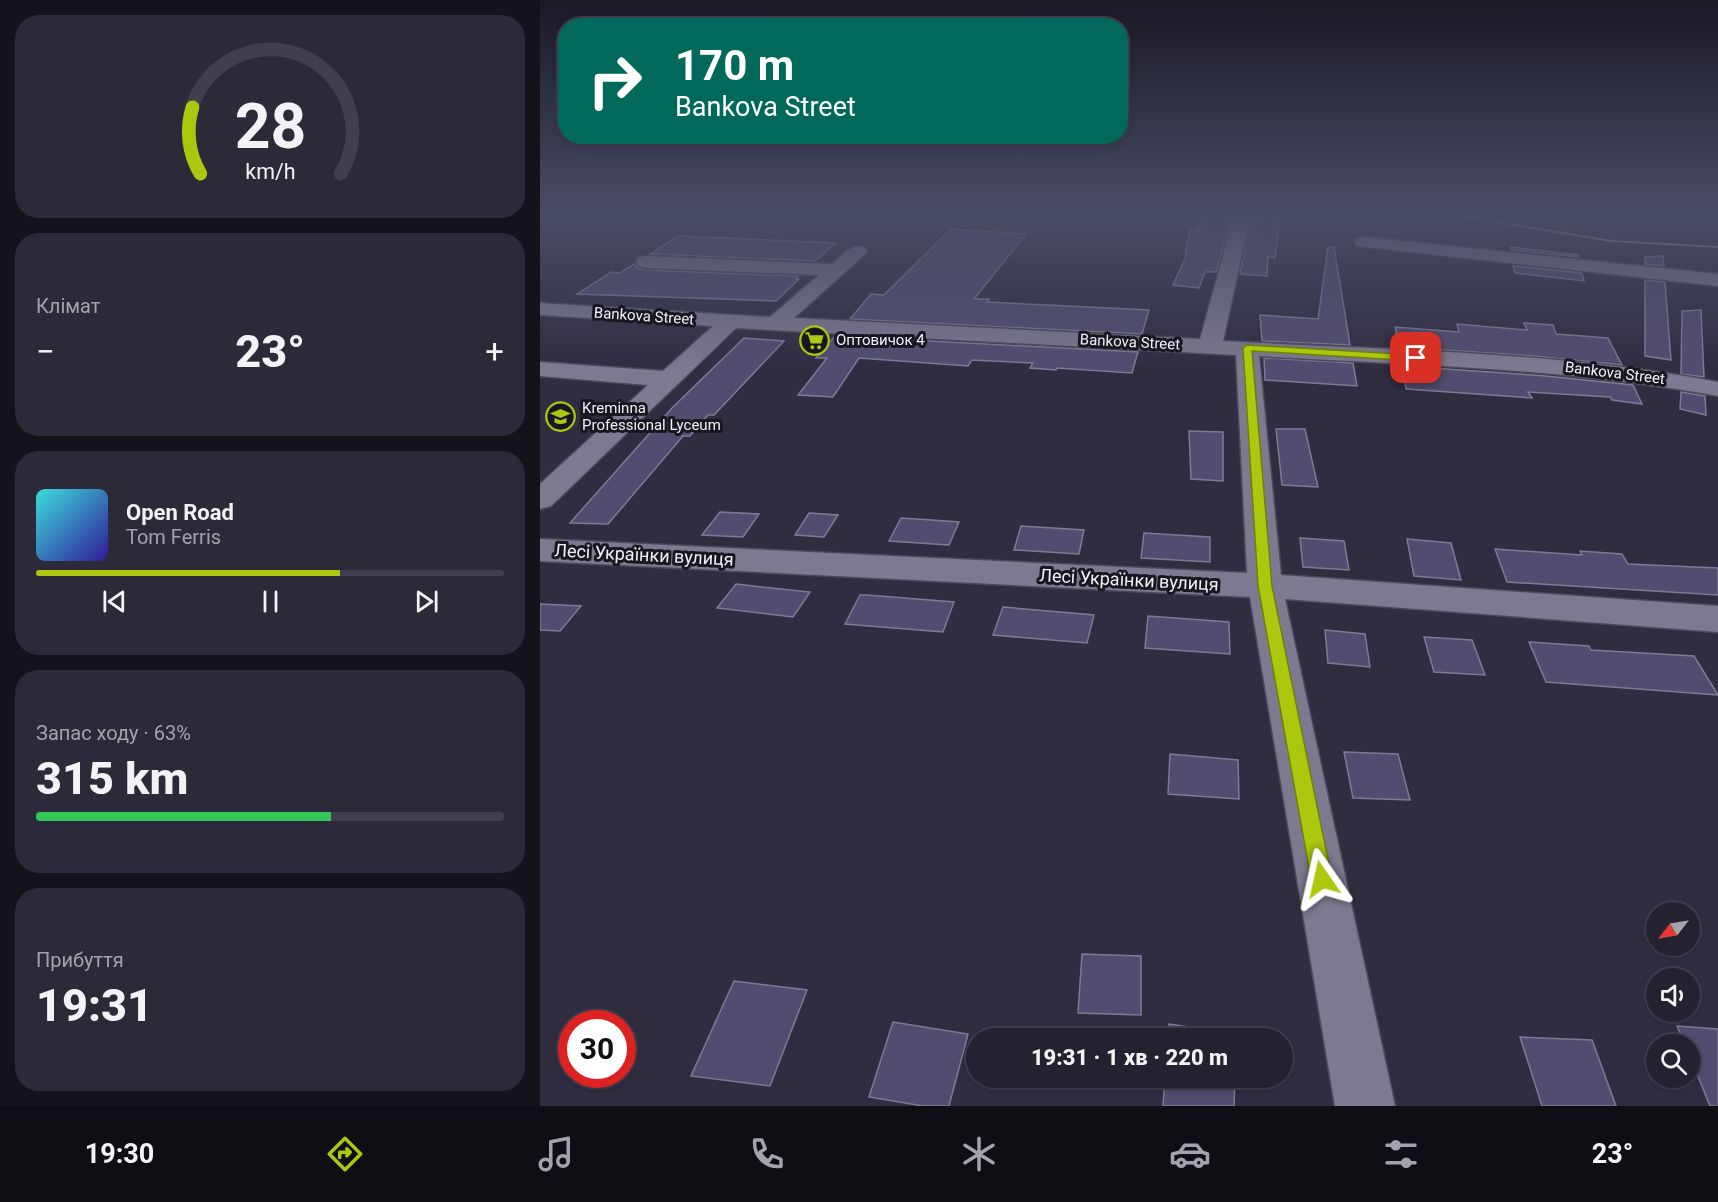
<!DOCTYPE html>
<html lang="uk">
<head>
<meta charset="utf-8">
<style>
	:root { --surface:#242231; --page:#2c2a39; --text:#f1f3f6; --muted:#a3a4ab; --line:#413f4d; --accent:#adc60e }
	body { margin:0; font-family:Roboto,sans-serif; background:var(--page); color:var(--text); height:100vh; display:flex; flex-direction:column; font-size:22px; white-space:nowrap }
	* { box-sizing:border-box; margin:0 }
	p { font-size:20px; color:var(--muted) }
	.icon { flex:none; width:33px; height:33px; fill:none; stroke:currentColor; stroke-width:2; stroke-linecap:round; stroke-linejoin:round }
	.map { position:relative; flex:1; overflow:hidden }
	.side { display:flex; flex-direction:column; gap:15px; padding:15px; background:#14131b; width:540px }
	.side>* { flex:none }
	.guide { position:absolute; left:18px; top:18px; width:570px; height:126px; border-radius:24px; box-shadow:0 3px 9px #0003,0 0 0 2px var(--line); background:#00695c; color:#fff; overflow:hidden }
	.needle { width:39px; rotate:239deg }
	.controls { position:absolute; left:1106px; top:902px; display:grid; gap:12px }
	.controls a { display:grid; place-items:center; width:54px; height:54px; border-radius:50%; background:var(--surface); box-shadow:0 3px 9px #0003,0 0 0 2px var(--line); font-size:30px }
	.speed { position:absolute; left:18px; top:1010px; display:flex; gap:12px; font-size:30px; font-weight:700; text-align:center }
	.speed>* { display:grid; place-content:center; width:78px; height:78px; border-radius:50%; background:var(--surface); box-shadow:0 3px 9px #0003,0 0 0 2px var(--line); line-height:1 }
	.speed .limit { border:9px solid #d22; background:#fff; color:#111 }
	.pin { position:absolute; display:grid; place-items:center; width:51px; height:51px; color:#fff; margin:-26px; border-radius:12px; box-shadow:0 3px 9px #0006 }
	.me { position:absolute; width:66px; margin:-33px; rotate:349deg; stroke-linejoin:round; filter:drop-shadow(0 0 4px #0008) }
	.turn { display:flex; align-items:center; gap:21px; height:126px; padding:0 18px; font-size:27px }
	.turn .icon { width:78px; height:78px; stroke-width:2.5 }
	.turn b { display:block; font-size:42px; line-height:51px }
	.big { font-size:45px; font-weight:800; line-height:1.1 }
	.side .tile { flex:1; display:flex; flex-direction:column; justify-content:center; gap:9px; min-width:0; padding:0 21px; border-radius:24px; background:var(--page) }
	.side .dial { align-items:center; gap:0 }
	.dial svg { height:156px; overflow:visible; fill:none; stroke:var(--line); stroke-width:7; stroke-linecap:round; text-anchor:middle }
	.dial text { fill:var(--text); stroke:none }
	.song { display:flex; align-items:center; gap:18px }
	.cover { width:72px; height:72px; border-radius:9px; background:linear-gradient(135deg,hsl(180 70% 55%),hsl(250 70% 35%)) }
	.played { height:6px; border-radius:3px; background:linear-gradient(90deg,var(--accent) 65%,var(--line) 65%) }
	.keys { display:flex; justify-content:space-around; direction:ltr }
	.heat { display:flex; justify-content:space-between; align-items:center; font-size:33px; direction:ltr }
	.charge { height:9px; border-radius:4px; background:linear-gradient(90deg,#34c759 63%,var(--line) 0) }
	.trip { position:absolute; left:426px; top:1028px; width:327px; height:60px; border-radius:30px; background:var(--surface); box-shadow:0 3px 9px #0003,0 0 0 2px var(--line); font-weight:800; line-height:60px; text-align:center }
	.tabs { display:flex; height:96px; justify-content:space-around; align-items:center; background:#0e0e14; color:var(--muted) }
	.tabs .icon { width:42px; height:42px }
	.tabs .active { color:var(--accent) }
	.tabs b { font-size:27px; color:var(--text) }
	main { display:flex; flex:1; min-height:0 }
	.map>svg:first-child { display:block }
</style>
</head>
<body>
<main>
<section class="side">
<div class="tile dial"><svg viewBox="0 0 100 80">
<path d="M14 69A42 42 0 1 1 86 69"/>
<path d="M14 69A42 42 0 0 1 10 35" stroke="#adc60e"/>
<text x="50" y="56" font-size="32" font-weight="700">28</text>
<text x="50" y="72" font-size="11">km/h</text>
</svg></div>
<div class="tile"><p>Клімат</p>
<div class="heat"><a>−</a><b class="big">23°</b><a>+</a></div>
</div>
<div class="tile">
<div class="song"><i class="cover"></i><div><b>Open Road</b><p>Tom Ferris</p></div></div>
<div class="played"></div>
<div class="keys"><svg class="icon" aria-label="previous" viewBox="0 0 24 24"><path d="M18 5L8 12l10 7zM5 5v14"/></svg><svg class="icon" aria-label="pause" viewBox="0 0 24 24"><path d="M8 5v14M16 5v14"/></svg><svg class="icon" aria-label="next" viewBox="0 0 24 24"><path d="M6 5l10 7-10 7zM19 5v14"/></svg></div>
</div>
<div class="tile"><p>Запас ходу · 63%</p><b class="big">315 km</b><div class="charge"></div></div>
<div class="tile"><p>Прибуття</p><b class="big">19:31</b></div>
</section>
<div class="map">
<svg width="1178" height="1106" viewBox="0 0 1178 1106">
	<rect width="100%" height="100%" fill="#302d41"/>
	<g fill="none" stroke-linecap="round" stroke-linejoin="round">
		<polygon fill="#979d85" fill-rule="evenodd" points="897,213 910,213 1071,240 1178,246 1178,248 1071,242"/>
	</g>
	<g fill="#524d70" stroke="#7d7b92" stroke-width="1.5">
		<polygon points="663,214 692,216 676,272 665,272 659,288 633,285 647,254 645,254 650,229 658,230 658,227 659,230"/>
		<polygon points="712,217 738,218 736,227 739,227 735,258 728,257 727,276 700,274"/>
		<polygon points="411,229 486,234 434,299 449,299 447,302 609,310 602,334 310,319 331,294 344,295"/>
		<polygon points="138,236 296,243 275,261 110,254"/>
		<polygon points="788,247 794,247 810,345 722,341 720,315 778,319"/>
		<polygon points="971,247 1038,255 1038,257 971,250"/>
		<polygon points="1123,256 1124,266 1105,264 1105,257"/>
		<polygon points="94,264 97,268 105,270 258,276 256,279 259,279 236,301 37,294 71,272 80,273"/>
		<polygon points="973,266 1042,273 1044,281 975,273"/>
		<polygon points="1105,280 1125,282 1131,360 1105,356"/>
		<polygon points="1161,310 1164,377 1141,374 1142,311"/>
		<polygon points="984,323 1013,325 1016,334 1068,338 1082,365 993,356 859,347 855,327 919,332 917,324 987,330"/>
		<polygon points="295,336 598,352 592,373 517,368 516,370 490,368 493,363 432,360 428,366 319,358 293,397 258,395 287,358 276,358"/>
		<polygon points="204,338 244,341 174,415 168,415 150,436 143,436 68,524 30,523 132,408"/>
		<polygon points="724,358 813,363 817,386 725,380"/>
		<polygon points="862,366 1006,376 1093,385 1102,404 1072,400 1070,397 988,392 992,398 866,389"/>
		<polygon points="1141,392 1165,396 1166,415 1140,409"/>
		<polygon points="736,429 765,429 778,487 742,485"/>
		<polygon points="649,431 683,432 683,481 651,479"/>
		<polygon points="180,512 219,514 203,537 162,535"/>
		<polygon points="269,513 298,515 284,537 255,535"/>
		<polygon points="361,518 392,520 419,522 409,545 349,541"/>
		<polygon points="481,526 544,530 539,554 474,550"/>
		<polygon points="604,533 670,537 670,562 601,558"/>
		<polygon points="760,538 804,541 809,570 763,567"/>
		<polygon points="867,539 911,543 921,580 874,576"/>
		<polygon points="955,549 1042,555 1040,551 1082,554 1088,564 1178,568 1178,595 967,582"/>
		<polygon points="196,584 231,588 270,592 253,617 177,608"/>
		<polygon points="320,595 327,595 414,602 403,632 305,624"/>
		<polygon points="0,604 41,606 20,631 0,630"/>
		<polygon points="463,607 554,615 547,643 453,635"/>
		<polygon points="608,616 689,622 690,654 605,648"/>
		<polygon points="785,630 825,634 830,667 788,663"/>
		<polygon points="884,637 932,640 945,675 894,672"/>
		<polygon points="989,642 1049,646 1051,650 1154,656 1178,695 1006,682"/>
		<polygon points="804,752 858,754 870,800 813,798"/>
		<polygon points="630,754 698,760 699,799 628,794"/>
		<polygon points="542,954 601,956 601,1015 538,1013"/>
		<polygon points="194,981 267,990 230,1086 151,1076"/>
		<polygon points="353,1022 428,1034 409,1106 383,1106 329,1097"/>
		<polygon points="629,1024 696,1034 696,1038 628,1038"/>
		<polygon points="1137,1026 1178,1029 1178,1106 1170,1106 1149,1054 1149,1044 1145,1044"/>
		<polygon points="980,1037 1052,1040 1076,1106 1002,1106"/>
		<polygon points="625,1077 695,1077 694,1106 623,1106"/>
	</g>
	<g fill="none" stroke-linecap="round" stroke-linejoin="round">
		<defs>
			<g id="minor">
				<path d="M695,213H711L683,341C848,350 1014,351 1178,382V396C1026,368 873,365 719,356L741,575L1178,606V632L745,599L855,1106H795L710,597L0,561V539L707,573L696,355L196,328L11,506L0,509V484L108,385L0,376V362L123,371L173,326L0,315V303L230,317L279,275L105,268L98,266L96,262L98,258L105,256L292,264C302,256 310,244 324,247L327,251L324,255L254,318L660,339Z"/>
				<polygon points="823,237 1178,274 1178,286 817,246 814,242 817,238"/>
			</g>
		</defs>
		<use href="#minor" stroke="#4c495a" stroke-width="3"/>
		<use href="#minor" fill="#7c7990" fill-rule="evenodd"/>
	</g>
	<linearGradient id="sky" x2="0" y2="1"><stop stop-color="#1a1924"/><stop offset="0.58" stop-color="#484c65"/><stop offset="1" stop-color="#484c65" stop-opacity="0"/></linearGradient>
	<rect width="1178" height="368" fill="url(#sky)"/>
	<polygon fill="#adc60e" stroke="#708109" stroke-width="1.5" points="707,345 876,355 880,358 876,361 712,351 732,586 792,879 789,886 782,889 774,886 771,879 718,586 703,348"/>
	<defs>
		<symbol id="supermarket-ring" viewBox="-11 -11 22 22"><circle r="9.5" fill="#181720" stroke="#adc60e" stroke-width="1.5"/><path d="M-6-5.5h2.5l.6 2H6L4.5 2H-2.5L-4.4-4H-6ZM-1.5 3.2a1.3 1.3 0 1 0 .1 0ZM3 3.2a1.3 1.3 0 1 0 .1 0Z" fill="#adc60e"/></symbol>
		<symbol id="university-ring" viewBox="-11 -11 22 22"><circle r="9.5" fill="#181720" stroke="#adc60e" stroke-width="1.5"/><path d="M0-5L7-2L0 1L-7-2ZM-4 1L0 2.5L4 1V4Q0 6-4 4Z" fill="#adc60e"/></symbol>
	</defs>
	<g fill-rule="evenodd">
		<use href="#supermarket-ring" x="258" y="324" width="33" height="33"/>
		<use href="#university-ring" x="4" y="400" width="33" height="33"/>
	</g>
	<g text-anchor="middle" stroke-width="6" stroke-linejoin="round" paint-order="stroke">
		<g font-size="15" fill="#efeefb" stroke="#181720">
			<text transform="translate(104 316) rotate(4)" y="5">Bankova Street</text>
			<text transform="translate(590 342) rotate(3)" y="5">Bankova Street</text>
			<text transform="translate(1075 373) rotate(7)" y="5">Bankova Street</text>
		</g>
		<g font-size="15" fill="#efeefb" stroke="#181720" text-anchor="start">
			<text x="296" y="345">Оптовичок 4</text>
			<text x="42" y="413">Kreminna<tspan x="42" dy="17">Professional Lyceum</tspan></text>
		</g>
		<g font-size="18" fill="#efeefb" stroke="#181720">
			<text transform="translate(104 555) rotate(3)" y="6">Лесі Українки вулиця</text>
			<text transform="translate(589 580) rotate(3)" y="6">Лесі Українки вулиця</text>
		</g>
	</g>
</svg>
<div class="controls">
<a><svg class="needle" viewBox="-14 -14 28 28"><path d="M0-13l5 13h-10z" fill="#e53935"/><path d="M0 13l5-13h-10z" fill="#a3a4ab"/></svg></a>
<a><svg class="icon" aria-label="sound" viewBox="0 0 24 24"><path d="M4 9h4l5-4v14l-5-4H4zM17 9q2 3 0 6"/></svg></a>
<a><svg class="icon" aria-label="search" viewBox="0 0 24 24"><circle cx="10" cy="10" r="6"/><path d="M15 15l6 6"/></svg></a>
</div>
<div class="speed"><div class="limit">30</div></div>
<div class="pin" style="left:876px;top:358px;background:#d93025"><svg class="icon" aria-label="arrive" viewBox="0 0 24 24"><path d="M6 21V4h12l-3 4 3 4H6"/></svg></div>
<svg class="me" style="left:782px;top:879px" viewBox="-20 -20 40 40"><path d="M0-17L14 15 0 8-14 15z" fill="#adc60e" stroke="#fff" stroke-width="4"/></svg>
<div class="trip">19:31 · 1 хв · 220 m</div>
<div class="guide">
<div class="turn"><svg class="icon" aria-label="right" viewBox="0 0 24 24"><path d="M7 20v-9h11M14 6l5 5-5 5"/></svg><div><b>170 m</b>Bankova Street</div></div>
</div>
</div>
</main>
<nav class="tabs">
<b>19:30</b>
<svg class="icon active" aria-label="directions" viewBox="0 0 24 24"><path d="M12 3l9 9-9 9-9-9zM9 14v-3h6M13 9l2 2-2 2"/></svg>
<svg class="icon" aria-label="music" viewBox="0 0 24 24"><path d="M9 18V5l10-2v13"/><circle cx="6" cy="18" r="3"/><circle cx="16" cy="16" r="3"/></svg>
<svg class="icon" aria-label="phone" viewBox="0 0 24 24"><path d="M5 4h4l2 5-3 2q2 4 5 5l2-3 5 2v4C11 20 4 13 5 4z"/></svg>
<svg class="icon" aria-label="climate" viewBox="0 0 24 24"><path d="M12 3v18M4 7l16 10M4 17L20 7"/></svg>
<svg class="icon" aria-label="car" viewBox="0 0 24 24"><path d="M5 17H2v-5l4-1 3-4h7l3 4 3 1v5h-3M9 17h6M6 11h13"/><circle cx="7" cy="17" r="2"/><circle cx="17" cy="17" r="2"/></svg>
<svg class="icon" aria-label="filters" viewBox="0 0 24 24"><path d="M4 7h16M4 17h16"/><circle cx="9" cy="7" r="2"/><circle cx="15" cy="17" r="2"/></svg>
<b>23°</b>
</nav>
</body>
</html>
